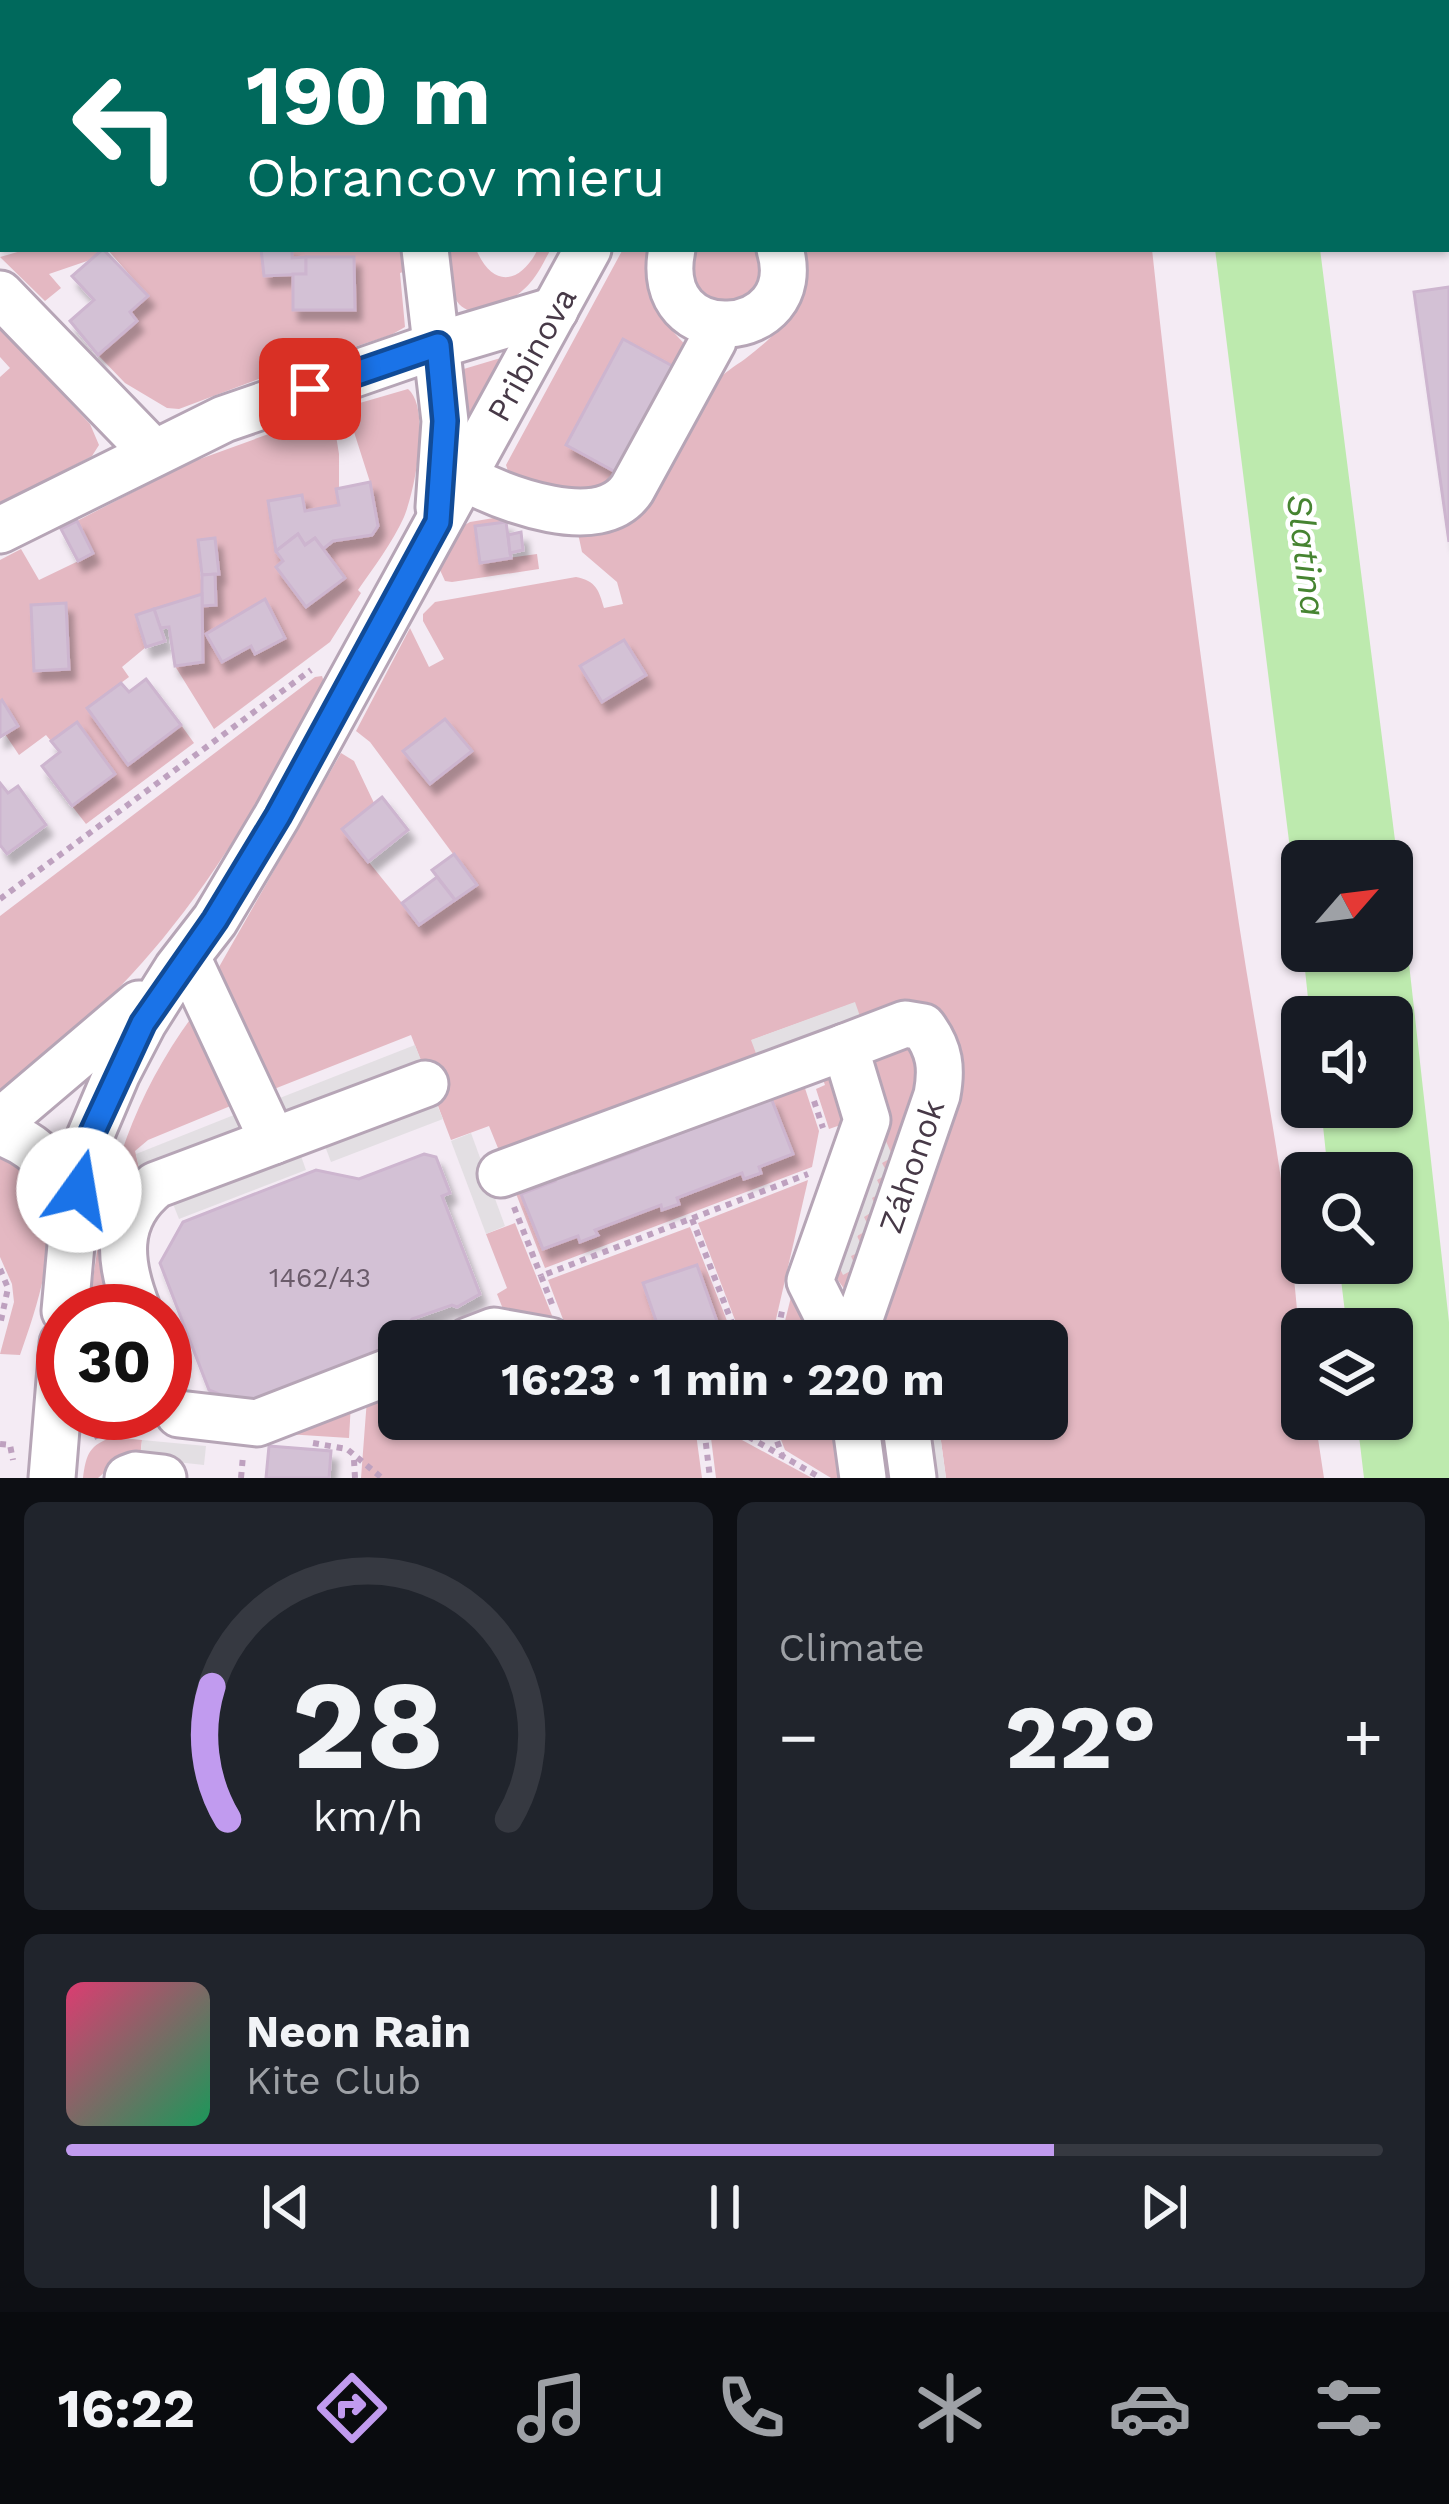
<!DOCTYPE html>
<html lang="en">
<head>
<meta charset="utf-8">
<style>
	:root { --surface:#171b24; --page:#20242c; --text:#f1f3f6; --muted:#9ea1a6; --line:#363941; --accent:#c19bef }
	body { margin:0; font-family:"Work Sans",sans-serif; background:var(--page); color:var(--text); height:100vh; display:flex; flex-direction:column; font-size:45px; white-space:nowrap }
	* { box-sizing:border-box; margin:0 }
	p { font-size:39px; color:var(--muted) }
	.icon { flex:none; width:66px; height:66px; fill:none; stroke:currentColor; stroke-width:2; stroke-linecap:round; stroke-linejoin:round }
	.map { position:relative; height:1478px; overflow:hidden }
	.drawer { display:flex; flex-direction:column; gap:24px; padding:24px; background:#0d0f14; flex:1 }
	.drawer>* { flex:none }
	.guide { position:absolute; left:0px; top:0px; width:1449px; height:252px; box-shadow:0 3px 9px #0004; background:#00695c; color:#fff; overflow:hidden }
	.needle { width:78px; rotate:62deg }
	.tools { position:absolute; left:1281px; top:840px; display:grid; gap:24px }
	.tools a { display:grid; place-items:center; width:132px; height:132px; border-radius:18px; background:var(--surface); box-shadow:0 3px 9px #0004; font-size:60px }
	.speed { position:absolute; left:36px; top:1284px; display:flex; gap:24px; font-size:60px; font-weight:700; text-align:center }
	.speed>* { display:grid; place-content:center; width:156px; height:156px; border-radius:50%; background:var(--surface); box-shadow:0 3px 9px #0004; line-height:1 }
	.speed .limit { border:18px solid #d22; background:#fff; color:#111 }
	.pin { position:absolute; display:grid; place-items:center; width:102px; height:102px; color:#fff; margin:-51px; border-radius:24px; box-shadow:0 6px 18px #0006 }
	.me { position:absolute; width:132px; margin:-66px; rotate:13deg; stroke-linejoin:round; filter:drop-shadow(0 0 9px #0008) }
	.turn { display:flex; align-items:center; gap:42px; height:252px; padding:0 48px; font-size:54px }
	.turn .icon { width:156px; height:156px; stroke-width:2.5 }
	.turn b { display:block; font-size:84px; line-height:102px }
	.big { font-size:90px; font-weight:700; line-height:1.1 }
	.drawer .widget { flex:1; display:flex; flex-direction:column; justify-content:center; gap:18px; min-width:0; padding:0 42px; border-radius:18px; background:var(--page) }
	.drawer .dial { align-items:center; gap:0 }
	.dial svg { height:312px; overflow:visible; fill:none; stroke:var(--line); stroke-width:7; stroke-linecap:round; text-anchor:middle }
	.dial text { fill:var(--text); stroke:none }
	.song { display:flex; align-items:center; gap:36px }
	.cover { width:144px; height:144px; border-radius:18px; background:linear-gradient(135deg,hsl(340 70% 55%),hsl(150 70% 35%)) }
	.played { height:12px; border-radius:6px; background:linear-gradient(90deg,var(--accent) 75%,var(--line) 75%) }
	.keys { display:flex; justify-content:space-around; direction:ltr }
	.heat { display:flex; justify-content:space-between; align-items:center; font-size:66px; direction:ltr }
	.drawer .tiles { flex:1; display:grid; gap:24px; grid-template-columns:1fr 1fr }
	.widget:last-child { grid-column:span 2 }
	.trip { position:absolute; left:378px; top:1320px; width:690px; height:120px; border-radius:18px; background:var(--surface); box-shadow:0 3px 9px #0004; font-weight:700; line-height:120px; text-align:center }
	.dock { display:flex; height:192px; justify-content:space-around; align-items:center; background:#090b0e; color:var(--muted) }
	.dock .icon { width:84px; height:84px }
	.dock .selected { color:var(--accent) }
	.dock b { font-size:54px; color:var(--text) }
	.map>svg:first-child { display:block }
</style>
</head>
<body>
<div class="map">
<svg width="1449" height="1478" viewBox="0 0 1449 1478">
	<defs>
		<filter id="shadow"><feDropShadow dx="6" dy="10" stdDeviation="3" flood-color="#0004"/></filter>
	</defs>
	<rect width="100%" height="100%" fill="#f4ebf4"/>
	<g fill="#e4b8c2">
		<polygon points="99,0 339,0 340,3 100,3"/>
		<polygon points="761,0 1126,0 1126,3 760,3"/>
		<polygon points="28,249 103,249 90,260 49,274 61,288 45,301 0,257"/>
		<polygon points="107,249 406,249 409,270 400,273 405,327 391,335 280,371 179,409 167,408 125,383 98,355 137,321 130,312 148,296"/>
		<path d="M445,249H476C492,288 520,285 538,249H551C544,261 539,273 530,283C515,301 470,328 455,298C448,284 447,264 445,249Z"/>
		<path d="M623,249H649C638,289 665,327 693,352L566,445L621,475L604,492L547,494L509,474L506,465Z"/>
		<polygon points="688,249 765,249 770,271 741,310 694,297"/>
		<path d="M802,249H1152C1176,475 1205,700 1239,924C1264,1088 1302,1254 1302,1419H1315L1324,1478H946L938,1419H1047V1341H873L949,1050L863,1025L854,1003L752,1040L760,1064L500,1153L489,1126L451,1140L411,1035L269,1091L214,985L219,967L341,753L354,761L374,803L342,829L419,924L476,885L370,742L356,731L410,628L429,667L444,659L423,621V614L435,602L576,577C596,581 599,590 604,608L623,604L617,582L582,552L576,524L506,522L475,526L480,562L537,554L539,569L452,582L445,581L440,570L461,527L470,522L656,491C676,456 693,416 716,383C723,373 735,366 745,359C782,331 813,299 802,249Z"/>
		<polygon points="0,328 90,424 99,445 92,456 0,504 0,377 10,368 0,357"/>
		<polygon points="504,357 475,410 466,415 457,371"/>
		<path d="M408,389C431,408 415,491 404,517C392,543 374,567 358,590L361,593L330,642L214,729L175,666L203,662L202,606L216,605L215,539L198,540L202,594L136,615L146,647L122,667L129,677L87,708L128,764L181,725L194,743L86,824L72,806L115,773L77,722L51,741L46,735L19,755L5,734L17,727L0,702V560L21,549L39,580L93,554L77,521L189,463L332,411L339,454V505L305,511L302,495L268,501L276,551L283,561L276,567L307,607L344,578L323,549L333,541L372,535L378,526L370,482L346,407Z"/>
		<path d="M322,676L324,682C279,766 232,852 172,927C122,991 62,1044 0,1096V916L315,677Z"/>
		<path d="M200,1006L245,1100L148,1140L135,1151L140,1172L116,1298L89,1311C102,1194 128,1100 200,1006Z"/>
		<polygon points="902,1037 929,1059 847,1293 833,1273 837,1261 851,1256 881,1163 868,1062"/>
		<polygon points="819,1069 830,1072 855,1120 829,1129 816,1089 825,1085"/>
		<polygon points="800,1073 819,1131 812,1167 545,1268 513,1186 550,1166 555,1181 522,1194 544,1249 578,1236 581,1242 597,1236 595,1230 661,1205 663,1210 679,1204 677,1198 742,1173 745,1179 761,1173 759,1167 792,1154 738,1111 733,1097"/>
		<path d="M0,1155C11,1157 15,1162 24,1169C73,1208 37,1306 20,1355L0,1354L14,1302L12,1284L0,1257Z"/>
		<polygon points="808,1180 771,1341 743,1341 698,1223"/>
		<polygon points="515,1223 559,1333 509,1324 497,1294 507,1288 486,1234"/>
		<polygon points="690,1227 735,1341 724,1341 697,1265 643,1283 659,1331 628,1341 569,1335 548,1280"/>
		<polygon points="791,1297 821,1341 780,1341"/>
		<polygon points="399,1387 399,1419 430,1419 436,1435 478,1419 694,1419 702,1478 361,1478 367,1399"/>
		<polygon points="351,1403 349,1438 271,1433"/>
		<polygon points="773,1419 837,1419 844,1478 831,1478 785,1450"/>
		<polygon points="709,1422 812,1478 716,1478"/>
		<path d="M114,1437L142,1440L140,1458L114,1464L98,1478H83C86,1455 89,1444 114,1437Z"/>
	</g>
	<g fill="#e3dfe3">
		<polygon points="855,1002 863,1025 760,1064 751,1040"/>
		<polygon points="415,1045 425,1070 276,1127 267,1103"/>
		<polygon points="433,1095 443,1119 331,1162 322,1138"/>
		<polygon points="249,1109 259,1133 140,1172 136,1154"/>
		<polygon points="877,1121 893,1157 882,1163 888,1174 877,1180 883,1192 872,1198 877,1209 864,1217 870,1229 857,1236 864,1250 851,1256 856,1268 843,1275 832,1252"/>
		<polygon points="471,1133 505,1226 486,1234 451,1141"/>
		<polygon points="297,1145 306,1170 179,1219 169,1194"/>
		<polygon points="915,1419 938,1419 946,1478 923,1478"/>
		<polygon points="142,1440 206,1446 204,1465 140,1458"/>
	</g>
	<polygon fill="#bdeaae" points="1215,249 1320,249 1397,856 1449,1322 1449,1478 1364,1478 1357,1419 1392,1419 1392,1329 1347,1329 1339,1263 1392,1263 1392,1173 1328,1173 1321,1107 1392,1107 1392,1017 1310,1017 1303,951 1392,951 1392,861 1302,861 1302,945"/>
	<g fill="#d3c1d5" stroke="#cdb5cf" stroke-width="3" filter="url(#shadow)">
		<polygon points="50,0 99,0 100,3 46,3"/>
		<polygon points="516,0 632,0 507,3"/>
		<polygon points="103,249 148,296 130,312 137,321 98,355 70,321 94,300 72,276"/>
		<polygon points="261,249 292,249 292,258 306,257 306,274 264,276"/>
		<polygon points="306,257 354,257 355,310 293,310 293,274 306,274"/>
		<polygon points="1449,287 1449,542 1414,292"/>
		<polygon points="623,339 678,369 621,475 566,445"/>
		<polygon points="370,482 378,526 372,535 333,541 323,549 315,538 305,545 298,534 276,551 268,501 302,495 305,511 339,505 336,489"/>
		<polygon points="77,521 93,553 78,561 61,529"/>
		<polygon points="506,522 511,558 480,563 475,526"/>
		<polygon points="521,532 523,550 510,553 508,535"/>
		<polygon points="298,534 305,545 315,538 345,578 306,607 276,567 283,561 276,551"/>
		<polygon points="215,538 219,574 202,575 198,540"/>
		<polygon points="215,574 216,605 202,606 202,575"/>
		<polygon points="202,594 203,662 175,666 169,627 160,628 154,609"/>
		<polygon points="265,599 285,638 255,654 251,646 222,662 206,634"/>
		<polygon points="66,603 69,669 34,671 31,605"/>
		<polygon points="154,609 165,641 146,647 136,615"/>
		<polygon points="624,640 646,675 602,702 580,666"/>
		<polygon points="146,679 181,725 128,765 87,708 121,683 129,692"/>
		<polygon points="2,700 18,726 0,737 0,702"/>
		<polygon points="445,719 472,751 430,784 403,751"/>
		<polygon points="77,722 115,774 72,806 42,766 60,752 51,741"/>
		<polygon points="0,783 8,793 18,786 46,825 7,854 0,845"/>
		<polygon points="382,797 408,830 368,862 342,829"/>
		<polygon points="454,854 477,885 455,900 432,870"/>
		<polygon points="437,877 455,900 419,925 402,903"/>
		<polygon points="771,1098 793,1154 759,1167 761,1173 744,1179 742,1173 677,1198 679,1204 662,1210 661,1205 595,1230 598,1235 580,1242 578,1236 543,1249 521,1194 555,1181 553,1174 574,1170 575,1173 638,1150 636,1142 656,1135 658,1142 720,1118 717,1111 735,1104 738,1111"/>
		<polygon points="424,1154 436,1157 450,1193 442,1196 480,1294 457,1307 452,1305 412,1319 387,1355 246,1405 209,1390 160,1263 183,1222 316,1170 359,1179"/>
		<polygon points="697,1265 724,1341 663,1341 643,1283"/>
		<polygon points="269,1446 331,1451 329,1478 266,1478"/>
	</g>
	<g fill="none" stroke-linecap="round" stroke-linejoin="round">
		<defs>
			<g id="minor">
				<polyline points="355,0 356,3"/>
				<polyline points="722,3 724,0"/>
				<polyline points="425,249 445,421 439,507"/>
				<path d="M672,249C650,355 808,343 780,249"/>
				<polyline points="0,294 154,453"/>
				<path d="M463,477C503,498 600,537 632,489L713,341L716,325"/>
				<polyline points="0,530 224,419 438,345 555,310"/>
				<polyline points="187,957 273,1141"/>
				<polyline points="0,1122 139,1004"/>
				<path d="M0,1132C49,1149 60,1177 70,1225"/>
				<polyline points="501,1174 845,1047"/>
				<polyline points="65,1311 72,1234 86,1146 117,1073 143,1023 177,969 215,920 277,816 588,249"/>
				<path d="M138,1311C119,1264 113,1219 156,1185L425,1084"/>
				<polyline points="468,1341 494,1331 550,1341"/>
				<path d="M840,1341L810,1281L867,1120L845,1047L905,1024L923,1027C940,1050 942,1068 937,1095L852,1341"/>
				<polyline points="179,1414 257,1423 399,1368"/>
				<polyline points="855,1419 863,1478"/>
				<polyline points="905,1419 913,1478"/>
				<polyline points="52,1478 63,1343"/>
				<polyline points="128,1478 136,1475 163,1478"/>
			</g>
			<g id="major">
				<polyline points="1401,0 1404,3"/>
				<polyline points="1446,42 1449,45"/>
			</g>
		</defs>
		<use href="#minor" stroke="#b6a5b6" stroke-width="51"/>
		<use href="#major" stroke="#d974d6" stroke-width="63"/>
		<g stroke="#bea1bf" stroke-width="6" stroke-dasharray="6 6" stroke-linecap="butt">
			<polyline points="0,899 311,670"/>
			<polyline points="814,1101 823,1128"/>
			<polyline points="514,1207 541,1276"/>
			<polyline points="692,1219 739,1341"/>
			<polyline points="0,1269 8,1288 0,1325"/>
			<polyline points="552,1304 541,1276 808,1174"/>
			<polyline points="776,1341 782,1311"/>
			<polyline points="703,1419 710,1478"/>
			<polyline points="717,1419 821,1478"/>
			<polyline points="769,1419 782,1455"/>
			<polyline points="94,1437 108,1431 139,1434"/>
			<polyline points="313,1443 347,1449 382,1478"/>
			<polyline points="0,1444 10,1445 13,1460"/>
			<polyline points="354,1460 355,1478"/>
			<polyline points="241,1478 243,1456"/>
		</g>
		<use href="#minor" stroke="#fff" stroke-width="45"/>
		<use href="#major" stroke="#f5a3f1" stroke-width="57"/>
	</g>
	<g fill="none" stroke-linecap="round" stroke-linejoin="round">
		<defs>
			<polyline id="route" points="79,1190 86,1146 143,1023 215,920 278,816 438,522 445,421 438,345 310,389"/>
		</defs>
		<use href="#route" stroke="#114b97" stroke-width="30"/>
		<use href="#route" stroke="#1a73e8" stroke-width="21"/>
	</g>
	<g text-anchor="middle" stroke-width="9" stroke-linejoin="round" paint-order="stroke">
		<g font-size="27" fill="#6a5b6a">
			<text x="320" y="1287">1462/43</text>
		</g>
		<g font-size="33" fill="#473947" stroke="#fff">
			<text transform="translate(531 354) rotate(-61)" y="12">Pribinova</text>
			<text transform="translate(911 1166) rotate(-71)" y="12">Záhonok</text>
		</g>
		<g font-size="36" font-style="italic" fill="#468431" stroke="#fff">
			<text transform="translate(1307 555) rotate(83)" y="13">Slatina</text>
		</g>
	</g>
</svg>
<div class="tools">
<a><svg class="needle" viewBox="-14 -14 28 28"><path d="M0-13l5 13h-10z" fill="#e53935"/><path d="M0 13l5-13h-10z" fill="#9ea1a6"/></svg></a>
<a><svg class="icon" aria-label="sound" viewBox="0 0 24 24"><path d="M4 9h4l5-4v14l-5-4H4zM17 9q2 3 0 6"/></svg></a>
<a><svg class="icon" aria-label="search" viewBox="0 0 24 24"><circle cx="10" cy="10" r="6"/><path d="M15 15l6 6"/></svg></a>
<a><svg class="icon" aria-label="layers" viewBox="0 0 24 24"><path d="M12 4l9 5-9 5-9-5zM3 14l9 5 9-5"/></svg></a>
</div>
<div class="speed"><div class="limit">30</div></div>
<div class="pin" style="left:310px;top:389px;background:#d93025"><svg class="icon" aria-label="arrive" viewBox="0 0 24 24"><path d="M6 21V4h12l-3 4 3 4H6"/></svg></div>
<svg class="me" style="left:79px;top:1190px" viewBox="-20 -20 40 40"><circle r="19" fill="#fff"/><path d="M0-13L10 11 0 6-10 11z" fill="#1a73e8"/></svg>
<div class="trip">16:23 · 1 min · 220 m</div>
<div class="guide">
<div class="turn"><svg class="icon" aria-label="left" viewBox="0 0 24 24"><path d="M17 20v-9H6M10 6l-5 5 5 5"/></svg><div><b>190 m</b>Obrancov mieru</div></div>
</div>
</div>
<section class="drawer">
<div class="tiles">
<div class="widget dial"><svg viewBox="0 0 100 80">
<path d="M14 69A42 42 0 1 1 86 69"/>
<path d="M14 69A42 42 0 0 1 10 35" stroke="#c19bef"/>
<text x="50" y="56" font-size="32" font-weight="700">28</text>
<text x="50" y="72" font-size="11">km/h</text>
</svg></div>
<div class="widget"><p>Climate</p>
<div class="heat"><a>−</a><b class="big">22°</b><a>+</a></div>
</div>
<div class="widget">
<div class="song"><i class="cover"></i><div><b>Neon Rain</b><p>Kite Club</p></div></div>
<div class="played"></div>
<div class="keys"><svg class="icon" aria-label="previous" viewBox="0 0 24 24"><path d="M18 5L8 12l10 7zM5 5v14"/></svg><svg class="icon" aria-label="pause" viewBox="0 0 24 24"><path d="M8 5v14M16 5v14"/></svg><svg class="icon" aria-label="next" viewBox="0 0 24 24"><path d="M6 5l10 7-10 7zM19 5v14"/></svg></div>
</div>
</div>
</section>
<nav class="dock">
<b>16:22</b>
<svg class="icon selected" aria-label="directions" viewBox="0 0 24 24"><path d="M12 3l9 9-9 9-9-9zM9 14v-3h6M13 9l2 2-2 2"/></svg>
<svg class="icon" aria-label="music" viewBox="0 0 24 24"><path d="M9 18V5l10-2v13"/><circle cx="6" cy="18" r="3"/><circle cx="16" cy="16" r="3"/></svg>
<svg class="icon" aria-label="phone" viewBox="0 0 24 24"><path d="M5 4h4l2 5-3 2q2 4 5 5l2-3 5 2v4C11 20 4 13 5 4z"/></svg>
<svg class="icon" aria-label="climate" viewBox="0 0 24 24"><path d="M12 3v18M4 7l16 10M4 17L20 7"/></svg>
<svg class="icon" aria-label="car" viewBox="0 0 24 24"><path d="M5 17H2v-5l4-1 3-4h7l3 4 3 1v5h-3M9 17h6M6 11h13"/><circle cx="7" cy="17" r="2"/><circle cx="17" cy="17" r="2"/></svg>
<svg class="icon" aria-label="filters" viewBox="0 0 24 24"><path d="M4 7h16M4 17h16"/><circle cx="9" cy="7" r="2"/><circle cx="15" cy="17" r="2"/></svg>
</nav>
</body>
</html>
